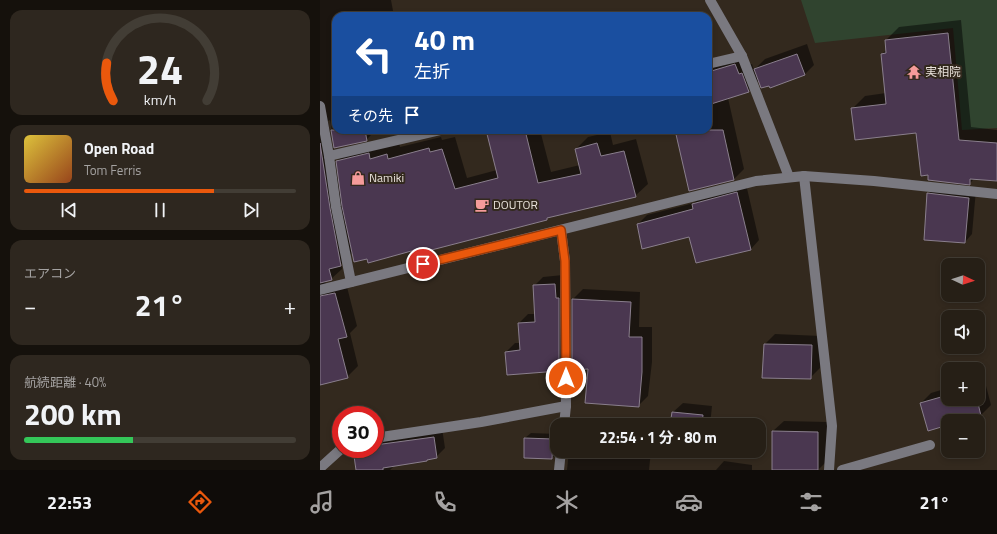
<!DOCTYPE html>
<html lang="ja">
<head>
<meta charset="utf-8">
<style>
	:root { --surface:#261f16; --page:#2e271f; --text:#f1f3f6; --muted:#a4a2a1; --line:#423d35; --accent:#ea580c }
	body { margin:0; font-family:"Titillium Web","Noto Sans JP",sans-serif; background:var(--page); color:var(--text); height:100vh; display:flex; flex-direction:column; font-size:15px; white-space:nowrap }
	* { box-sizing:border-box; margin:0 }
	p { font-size:13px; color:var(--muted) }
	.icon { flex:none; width:22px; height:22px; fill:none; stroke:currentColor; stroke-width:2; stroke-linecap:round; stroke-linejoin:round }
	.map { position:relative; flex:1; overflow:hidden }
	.details { display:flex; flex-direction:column; gap:10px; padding:10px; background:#15110c; width:320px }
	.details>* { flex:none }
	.hud { position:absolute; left:12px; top:12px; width:380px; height:122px; border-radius:12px; box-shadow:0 2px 6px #0003,0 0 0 1px var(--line); background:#1a4fa0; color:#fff; overflow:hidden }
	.needle { width:26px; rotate:94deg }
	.buttons { position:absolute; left:621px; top:258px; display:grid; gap:8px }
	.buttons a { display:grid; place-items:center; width:44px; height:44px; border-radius:8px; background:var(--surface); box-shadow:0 2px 6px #0003,0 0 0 1px var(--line); font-size:20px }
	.speed { position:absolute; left:12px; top:406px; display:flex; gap:8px; font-size:20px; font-weight:700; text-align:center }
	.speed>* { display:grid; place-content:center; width:52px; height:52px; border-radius:50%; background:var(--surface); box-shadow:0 2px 6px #0003,0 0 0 1px var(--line); line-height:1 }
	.speed .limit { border:6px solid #d22; background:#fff; color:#111 }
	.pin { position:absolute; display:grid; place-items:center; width:34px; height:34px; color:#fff; margin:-17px; border:2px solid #fff; border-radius:50%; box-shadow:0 1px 4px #0007 }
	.me { position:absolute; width:44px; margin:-22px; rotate:0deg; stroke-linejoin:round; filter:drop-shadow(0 0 3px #0008) }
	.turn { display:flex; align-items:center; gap:14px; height:84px; padding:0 16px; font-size:18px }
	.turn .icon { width:52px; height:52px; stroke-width:2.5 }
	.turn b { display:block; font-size:28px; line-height:34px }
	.then { display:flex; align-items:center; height:38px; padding:0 16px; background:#0003; gap:8px; font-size:15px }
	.big { font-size:30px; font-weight:700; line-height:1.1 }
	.details .card { flex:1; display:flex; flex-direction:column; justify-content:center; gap:6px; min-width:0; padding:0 14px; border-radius:12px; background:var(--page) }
	.details .dial { align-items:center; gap:0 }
	.dial svg { height:104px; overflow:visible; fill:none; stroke:var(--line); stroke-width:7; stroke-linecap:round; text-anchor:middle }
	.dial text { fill:var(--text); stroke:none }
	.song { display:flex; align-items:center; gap:12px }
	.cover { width:48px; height:48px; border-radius:6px; background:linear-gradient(135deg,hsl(50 70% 55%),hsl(20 70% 35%)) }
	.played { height:4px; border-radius:2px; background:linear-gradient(90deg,var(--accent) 70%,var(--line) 70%) }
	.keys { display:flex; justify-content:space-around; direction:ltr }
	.heat { display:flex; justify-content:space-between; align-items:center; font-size:22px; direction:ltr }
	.charge { height:6px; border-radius:3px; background:linear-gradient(90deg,#34c759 40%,var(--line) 0) }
	.trip { position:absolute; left:230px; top:418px; width:216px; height:40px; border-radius:12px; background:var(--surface); box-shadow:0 2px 6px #0003,0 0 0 1px var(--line); font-weight:700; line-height:40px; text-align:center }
	.tab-bar { display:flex; height:64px; justify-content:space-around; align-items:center; background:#0f0c09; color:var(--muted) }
	.tab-bar .icon { width:28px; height:28px }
	.tab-bar .selected { color:var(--accent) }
	.tab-bar b { font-size:18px; color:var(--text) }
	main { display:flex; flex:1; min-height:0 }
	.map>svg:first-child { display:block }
</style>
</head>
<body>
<main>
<section class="details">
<div class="card dial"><svg viewBox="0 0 100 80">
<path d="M14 69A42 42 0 1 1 86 69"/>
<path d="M14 69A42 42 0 0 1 9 40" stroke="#ea580c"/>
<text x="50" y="56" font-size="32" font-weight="700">24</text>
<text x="50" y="72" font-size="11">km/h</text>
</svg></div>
<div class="card">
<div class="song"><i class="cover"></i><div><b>Open Road</b><p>Tom Ferris</p></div></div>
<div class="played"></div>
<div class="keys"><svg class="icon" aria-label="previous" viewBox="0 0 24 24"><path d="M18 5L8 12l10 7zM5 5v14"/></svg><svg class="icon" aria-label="pause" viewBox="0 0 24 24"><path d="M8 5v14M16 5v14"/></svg><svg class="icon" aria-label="next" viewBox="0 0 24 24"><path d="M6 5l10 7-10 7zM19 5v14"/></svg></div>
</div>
<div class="card"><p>エアコン</p>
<div class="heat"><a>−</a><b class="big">21°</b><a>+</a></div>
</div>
<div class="card"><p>航続距離 · 40%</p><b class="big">200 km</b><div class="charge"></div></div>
</section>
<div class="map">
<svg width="677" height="470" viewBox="0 0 677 470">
	<rect width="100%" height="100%" fill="#33291e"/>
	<polygon fill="#30442f" points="481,0 677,0 677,128 642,130 633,28 495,43"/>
	<g fill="#0007">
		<polygon points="0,0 71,0 74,16 16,16 16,130 56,130 46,140 15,147 10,120 8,121 22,205 23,205 17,161 30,149 79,142 80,147 121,137 122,140 135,137 147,178 177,170 169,130 220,130 231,172 260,165 256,149 268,137 290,132 293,145 316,139 328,184 315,196 229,216 227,219 96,249 48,258 33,252 21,264 22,269 11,279 5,281 6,284 26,283 37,326 30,333 38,366 27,377 0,384"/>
		<polygon points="641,20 651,127 677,130 677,180 655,178 649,184 609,174 597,132 532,109 545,96 566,93 562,54 567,49 566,40 579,27"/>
		<polygon points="487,44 494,65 484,75 450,84 439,80 428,91 408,98 424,169 414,179 356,130 388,130 388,69 393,64 425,55 428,65 432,64 434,70 445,59"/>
		<polygon points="426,184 439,240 431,249 318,224 327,215 374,203 382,195"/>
		<polygon points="616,186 656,190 652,234 645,242 608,194"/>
		<polygon points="243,275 248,361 239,370 186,352 195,343 200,343 199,323 208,314 216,314 214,286 223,277"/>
		<polygon points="263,289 320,292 319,327 332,327 332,362 328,396 318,406 269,368 253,299"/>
		<polygon points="455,334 501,336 500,368 490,378 445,344"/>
		<polygon points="664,378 671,405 661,415 639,421 628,421 628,424 601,403 611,393 628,388 628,399 658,399 658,380"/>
		<polygon points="363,403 392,406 390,425 351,425 352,413"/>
		<polygon points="464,421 508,422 507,461 498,470 453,470 453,431"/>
		<polygon points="122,428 125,448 116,457 72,465 73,467 70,470 37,470 34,449 55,449 55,438"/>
		<polygon points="211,433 237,434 237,453 232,458 205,457 205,438"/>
		<polygon points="249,451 331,451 329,470 247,470"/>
		<polygon points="349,451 384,451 378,457"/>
		<polygon points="404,461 432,465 432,470 396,470"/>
	</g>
	<g fill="#4a3750" stroke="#8a7f8d">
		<polygon points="628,33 639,140 677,143 677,181 650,179 650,185 608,180 608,175 601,176 596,133 535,140 531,108 566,104 561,54 566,53 565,40"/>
		<polygon points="477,54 485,75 450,88 449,86 441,88 434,69"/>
		<polygon points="415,64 419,74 422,73 429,92 388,105 388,72"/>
		<polygon points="11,130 45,130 47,141 14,148"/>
		<polygon points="166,130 205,130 218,183 261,174 255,149 277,143 281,156 304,151 316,197 227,218 227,220 96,254 95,250 48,263 47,259 34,262 22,206 16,161 49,153 50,159 67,154 68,159 109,148 110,152 122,149 135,189 178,178"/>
		<polygon points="355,130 403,130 414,180 369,191"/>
		<polygon points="0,143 10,208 21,266 9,269 12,280 0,283"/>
		<polygon points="417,192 431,250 376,263 369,237 322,249 317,224 373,209 372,204"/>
		<polygon points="607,193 649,198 645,243 604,240"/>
		<polygon points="235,284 236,298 239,298 239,371 187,375 185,352 200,350 198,323 215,322 213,285"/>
		<polygon points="15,293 27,337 18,339 28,378 0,385 0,296"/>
		<polygon points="252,299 311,302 309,337 322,337 322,372 319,407 265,403 268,369 252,370"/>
		<polygon points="444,344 492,345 491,379 442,378"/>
		<polygon points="628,395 628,399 657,399 661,416 643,421 628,421 628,425 608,431 600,403"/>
		<polygon points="352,412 383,415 382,425 350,425"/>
		<polygon points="452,431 498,432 498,470 452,470"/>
		<polygon points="114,437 117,458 107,460 107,461 63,468 63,470 36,470 33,449 55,449 55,445"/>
		<polygon points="204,438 233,439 232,459 204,458"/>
		<polygon points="348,451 379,451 379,458 348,455"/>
	</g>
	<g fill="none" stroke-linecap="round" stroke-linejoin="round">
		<g stroke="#7a7980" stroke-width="10">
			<polyline points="390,0 422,56 469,177"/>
			<polyline points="388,64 422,56"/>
			<polyline points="0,106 9,156 16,207 31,282"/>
			<polyline points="9,156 121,130"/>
			<polyline points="484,176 512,426 509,470"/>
			<polyline points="241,230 245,261 246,406 244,425"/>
			<polyline points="0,290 436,181 484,176 554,181 677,194"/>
			<polyline points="55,438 161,422 246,406"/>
			<polyline points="0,468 21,449"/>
			<polyline points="239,470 241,451"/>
			<polyline points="522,470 610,445"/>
		</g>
	</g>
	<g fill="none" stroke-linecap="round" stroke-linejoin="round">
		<defs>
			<polyline id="route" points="103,264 241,230 245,261 246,378"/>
		</defs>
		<use href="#route" stroke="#983908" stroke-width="10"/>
		<use href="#route" stroke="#ea580c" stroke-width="7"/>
	</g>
	<defs>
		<symbol id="temple-bare" viewBox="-9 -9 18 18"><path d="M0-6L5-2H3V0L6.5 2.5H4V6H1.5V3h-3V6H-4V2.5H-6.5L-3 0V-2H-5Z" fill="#f59b9a" stroke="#33291e" stroke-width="2.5" paint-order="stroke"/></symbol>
		<symbol id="shop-bare" viewBox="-9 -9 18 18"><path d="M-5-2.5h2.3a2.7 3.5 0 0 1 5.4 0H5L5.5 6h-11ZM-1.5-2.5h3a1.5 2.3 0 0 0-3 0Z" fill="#f59b9a" stroke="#33291e" stroke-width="2.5" paint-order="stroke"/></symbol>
		<symbol id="cafe-bare" viewBox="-9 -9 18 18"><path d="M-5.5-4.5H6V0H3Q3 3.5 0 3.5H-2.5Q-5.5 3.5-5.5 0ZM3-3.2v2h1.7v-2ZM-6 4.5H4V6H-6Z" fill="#f59b9a" stroke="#33291e" stroke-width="2.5" paint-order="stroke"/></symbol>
	</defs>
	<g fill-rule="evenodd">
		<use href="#temple-bare" x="584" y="62" width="20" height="20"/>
		<use href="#shop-bare" x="28" y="168" width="20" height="20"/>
		<use href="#cafe-bare" x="152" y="195" width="20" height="20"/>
	</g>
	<g text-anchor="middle" stroke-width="4" stroke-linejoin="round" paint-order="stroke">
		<g font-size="12" fill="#e8e1da" stroke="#33291e" text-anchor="start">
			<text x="605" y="76">実相院</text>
			<text x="49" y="182">Namiki</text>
			<text x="173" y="209">DOUTOR</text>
		</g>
	</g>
</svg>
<div class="buttons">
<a><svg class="needle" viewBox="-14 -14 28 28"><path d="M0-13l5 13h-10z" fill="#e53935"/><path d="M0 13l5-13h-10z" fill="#a4a2a1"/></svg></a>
<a><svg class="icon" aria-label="sound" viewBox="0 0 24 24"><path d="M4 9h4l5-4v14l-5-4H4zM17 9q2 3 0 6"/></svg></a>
<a>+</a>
<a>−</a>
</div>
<div class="speed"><div class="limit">30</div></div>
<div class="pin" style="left:103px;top:264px;background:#d93025"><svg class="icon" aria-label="arrive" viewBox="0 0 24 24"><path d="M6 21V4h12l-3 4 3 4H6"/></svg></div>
<svg class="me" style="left:246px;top:378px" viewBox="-20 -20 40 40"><circle r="17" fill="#ea580c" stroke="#fff" stroke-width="3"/><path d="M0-11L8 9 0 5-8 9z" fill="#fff"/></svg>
<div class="trip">22:54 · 1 分 · 80 m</div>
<div class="hud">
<div class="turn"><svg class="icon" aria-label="left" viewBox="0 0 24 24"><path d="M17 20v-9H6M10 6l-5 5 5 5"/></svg><div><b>40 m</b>左折</div></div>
<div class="then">その先<svg class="icon" aria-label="arrive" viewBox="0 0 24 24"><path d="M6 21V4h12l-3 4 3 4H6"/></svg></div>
</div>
</div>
</main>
<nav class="tab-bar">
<b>22:53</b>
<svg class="icon selected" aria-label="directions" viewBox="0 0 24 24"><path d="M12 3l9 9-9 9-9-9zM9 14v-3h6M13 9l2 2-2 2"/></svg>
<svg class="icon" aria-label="music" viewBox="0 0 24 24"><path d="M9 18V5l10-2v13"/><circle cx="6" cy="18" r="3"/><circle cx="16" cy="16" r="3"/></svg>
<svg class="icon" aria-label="phone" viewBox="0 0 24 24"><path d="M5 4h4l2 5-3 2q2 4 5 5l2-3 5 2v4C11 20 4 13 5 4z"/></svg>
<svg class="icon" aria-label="climate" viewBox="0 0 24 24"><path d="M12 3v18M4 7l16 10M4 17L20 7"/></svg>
<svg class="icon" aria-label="car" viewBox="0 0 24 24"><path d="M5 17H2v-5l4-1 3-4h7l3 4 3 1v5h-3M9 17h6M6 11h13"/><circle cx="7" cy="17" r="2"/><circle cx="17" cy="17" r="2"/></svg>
<svg class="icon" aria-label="filters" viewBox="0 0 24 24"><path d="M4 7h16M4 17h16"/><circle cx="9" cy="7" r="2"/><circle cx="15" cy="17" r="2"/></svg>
<b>21°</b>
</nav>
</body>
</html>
